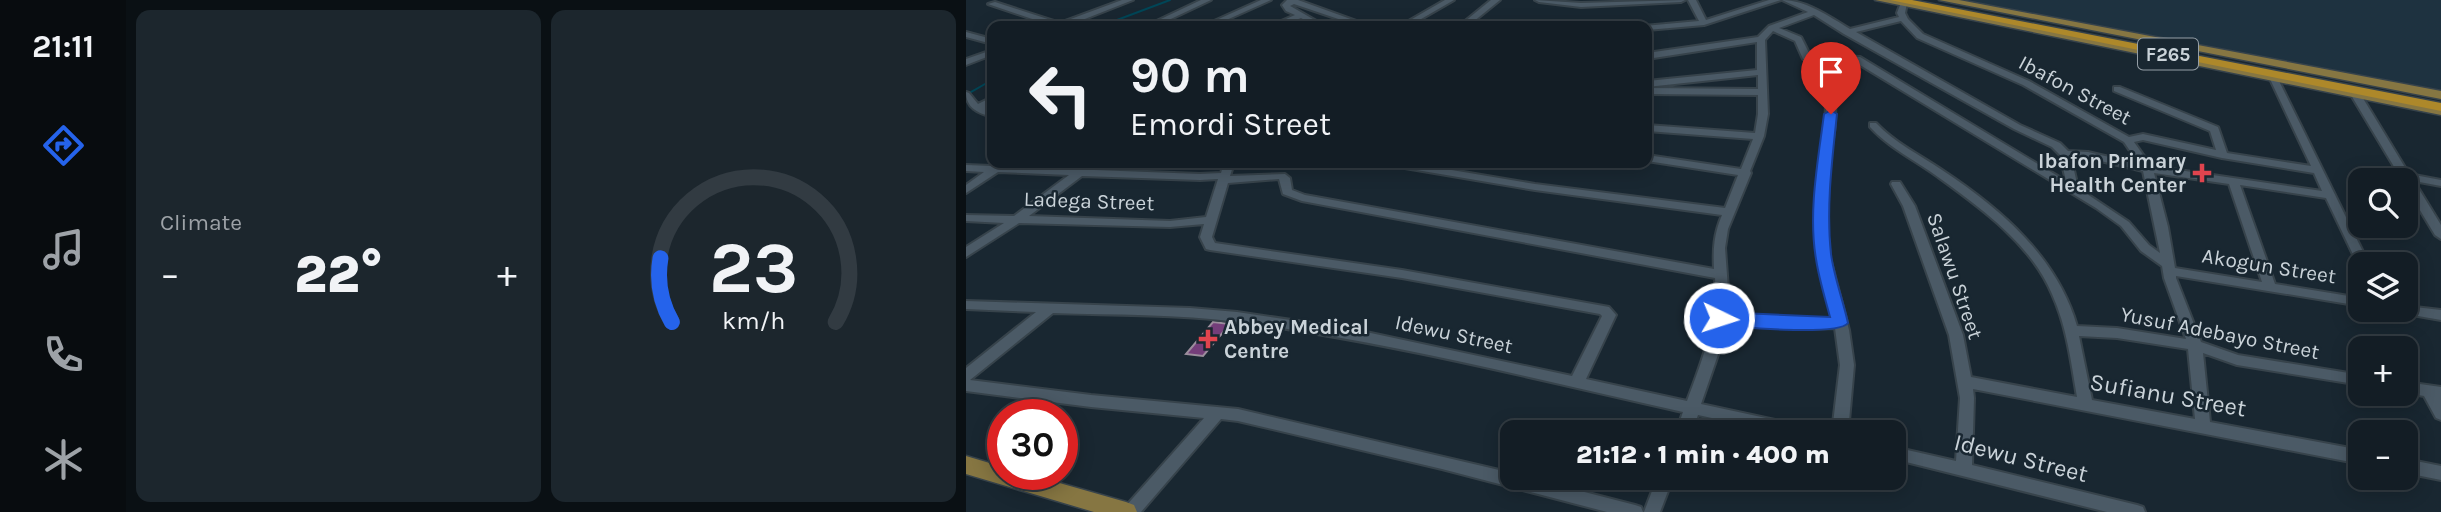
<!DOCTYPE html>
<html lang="en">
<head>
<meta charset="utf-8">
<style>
	:root { --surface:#131d25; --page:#1c262d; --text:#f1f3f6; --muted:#9da2a7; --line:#323b42; --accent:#2563eb }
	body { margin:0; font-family:Karla,sans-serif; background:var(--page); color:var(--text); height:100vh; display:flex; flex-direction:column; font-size:26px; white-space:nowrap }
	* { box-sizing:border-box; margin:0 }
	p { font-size:23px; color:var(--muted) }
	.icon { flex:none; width:38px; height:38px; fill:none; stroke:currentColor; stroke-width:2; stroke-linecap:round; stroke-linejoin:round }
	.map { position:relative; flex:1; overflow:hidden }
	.details { display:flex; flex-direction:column; gap:10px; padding:10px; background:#0a1014; width:840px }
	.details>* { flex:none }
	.banner { position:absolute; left:21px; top:21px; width:665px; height:147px; border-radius:14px; box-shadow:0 4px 18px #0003,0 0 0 2px var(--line); background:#131d25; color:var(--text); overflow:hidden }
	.fabs { position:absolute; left:1382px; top:168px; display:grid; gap:14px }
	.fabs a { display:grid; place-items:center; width:70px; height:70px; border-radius:14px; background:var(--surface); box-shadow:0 4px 18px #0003,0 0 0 2px var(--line); font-size:35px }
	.speed { position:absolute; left:21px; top:399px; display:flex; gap:14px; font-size:35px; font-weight:700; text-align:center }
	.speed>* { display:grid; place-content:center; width:91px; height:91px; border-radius:50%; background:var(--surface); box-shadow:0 4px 18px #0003,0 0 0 2px var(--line); line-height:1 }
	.speed .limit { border:10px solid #d22; background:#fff; color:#111 }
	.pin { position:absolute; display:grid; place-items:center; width:60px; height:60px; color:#fff; margin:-72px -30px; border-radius:50% 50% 50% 0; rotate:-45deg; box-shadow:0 0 7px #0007 }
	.pin .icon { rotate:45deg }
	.me { position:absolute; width:77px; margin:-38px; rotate:94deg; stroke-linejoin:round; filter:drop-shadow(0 0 5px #0008) }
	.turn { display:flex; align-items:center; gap:24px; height:147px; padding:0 28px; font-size:32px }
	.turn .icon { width:91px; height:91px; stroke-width:2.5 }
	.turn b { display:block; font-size:49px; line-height:60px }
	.big { font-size:52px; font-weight:800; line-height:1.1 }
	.details .widget { flex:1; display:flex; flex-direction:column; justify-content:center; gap:10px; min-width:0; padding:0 24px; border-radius:14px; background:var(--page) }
	.details .dial { align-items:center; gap:0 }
	.dial svg { height:182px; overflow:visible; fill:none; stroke:var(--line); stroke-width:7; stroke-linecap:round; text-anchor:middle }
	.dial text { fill:var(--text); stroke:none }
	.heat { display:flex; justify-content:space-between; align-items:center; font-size:38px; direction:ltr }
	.details .tiles { flex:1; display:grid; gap:10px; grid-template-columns:repeat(2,1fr) }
	.trip { position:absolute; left:534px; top:420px; width:406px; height:70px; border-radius:14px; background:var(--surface); box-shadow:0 4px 18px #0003,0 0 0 2px var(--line); font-weight:800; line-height:70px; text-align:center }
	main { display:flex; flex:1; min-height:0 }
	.tabs { display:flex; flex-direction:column; width:126px; justify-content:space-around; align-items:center; background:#080c0f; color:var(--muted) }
	.tabs .icon { width:49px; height:49px }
	.tabs .active { color:var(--accent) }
	.tabs b { font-size:32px; color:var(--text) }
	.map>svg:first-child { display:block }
</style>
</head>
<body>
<main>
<nav class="tabs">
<b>21:11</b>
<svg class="icon active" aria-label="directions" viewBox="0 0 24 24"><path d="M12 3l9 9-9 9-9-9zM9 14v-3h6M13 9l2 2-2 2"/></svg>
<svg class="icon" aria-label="music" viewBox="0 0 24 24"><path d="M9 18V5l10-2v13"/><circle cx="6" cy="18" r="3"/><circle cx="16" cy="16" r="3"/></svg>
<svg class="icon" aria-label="phone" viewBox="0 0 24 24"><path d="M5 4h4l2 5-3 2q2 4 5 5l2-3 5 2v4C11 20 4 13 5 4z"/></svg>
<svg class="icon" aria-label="climate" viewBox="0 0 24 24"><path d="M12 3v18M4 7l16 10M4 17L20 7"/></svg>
</nav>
<section class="details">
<div class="tiles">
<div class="widget"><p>Climate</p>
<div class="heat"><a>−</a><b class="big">22°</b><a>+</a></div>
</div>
<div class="widget dial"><svg viewBox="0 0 100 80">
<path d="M14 69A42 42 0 1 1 86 69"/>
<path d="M14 69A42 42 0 0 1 9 41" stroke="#2563eb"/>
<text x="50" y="56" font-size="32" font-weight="700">23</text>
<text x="50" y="72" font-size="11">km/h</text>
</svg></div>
</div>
</section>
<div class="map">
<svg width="1475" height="512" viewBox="0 0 1475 512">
	<rect width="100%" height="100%" fill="#192731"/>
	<polygon fill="#1e3240" points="976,0 1475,0 1475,96"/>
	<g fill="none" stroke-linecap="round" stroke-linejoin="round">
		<g stroke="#004657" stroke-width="2">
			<polyline points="135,26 204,0"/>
			<polyline points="0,95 26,80"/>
		</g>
	</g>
	<polygon fill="#743e7a" stroke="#9b8d9c" stroke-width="2" points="247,322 264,324 237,356 220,354"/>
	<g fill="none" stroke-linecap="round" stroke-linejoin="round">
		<defs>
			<g id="minor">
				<polygon points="156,0 167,0 101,26 87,26 22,4 29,2 94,23"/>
				<polygon points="235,0 245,0 190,26 180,26"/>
				<polygon points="295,0 305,0 247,26 237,26"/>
				<polygon points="321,0 332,0 404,26 393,26 328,4 324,6 326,7 359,26 349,26 335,18 315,26 304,26 329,15 320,11 316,5"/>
				<polygon points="479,0 488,0 443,26 434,26"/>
				<polygon points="525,0 534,0 502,26 493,26"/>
				<polygon points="569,0 615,3 719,0 715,2 615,7 573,2"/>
				<polygon points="722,0 730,0 740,20 803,0 815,0 738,25 681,30 681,26 678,26 733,21"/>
				<path d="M816,0C840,0 864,17 884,29L933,17L931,13L934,5L941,3L939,13L942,19L957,34L1063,81L1163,137L1177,134L1250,150L1244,131L1148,91V87H1154L1252,127L1261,153L1345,166L1304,79L1311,77L1403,264H1395V267H1393L1360,198L1274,185L1309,284L1395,298V306L1210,276V278L1235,342L1272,355L1395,375V385L1271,365L1237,353L1244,422L1395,450V464L1007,389L1008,398L1006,465L1171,505L1177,507L1179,512H1141L928,459V447L990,461L994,398L983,335L937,206L925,184L926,182H934L949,206L997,335L1005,377L1111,397C1105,362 1101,327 1086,294C1065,244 1015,208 972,177C949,160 923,148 904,127V123H910C929,143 954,155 976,170C1035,209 1091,257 1111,326L1151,328L1220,339L1198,278L1196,266L1175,251L1155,226L1130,208L889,62L864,61L870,64L869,125L863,166L861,227L864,258L883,330L888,365L882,432H866L874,365L869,328L841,329L758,323L756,343L735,404L837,426L842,428L845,432H810L732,415L726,432H710L717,412C570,379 423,342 273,322C212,314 149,315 87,313L4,380L125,395L272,409L546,473V478H564L669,505L675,507L677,512H641L476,469L272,421L255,419L175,512H157L159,507L238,418L125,407L0,391V368L70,312L0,309V301L224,308L271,312L386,329L606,376L636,316L634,314L436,278L244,250L240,249L234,237L238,224L204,227L53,223L0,257V247L38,223L0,221V215L48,216L103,175L32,172L0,193V185L18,172L0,171V165L234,174L255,173L258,163H268L264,176L319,174L324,178L326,190L339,195L748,269C747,249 748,234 756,215L569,190L427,166L422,163H444L569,184L759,208L772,175L681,161V155L775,169L787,139L681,131V125L789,133L792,114V95L681,94V88L792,89V75L681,87V81L791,70V42L681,59V53L792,37L803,26L842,12ZM848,15L878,34L1048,129L1086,147L1094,155L1100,181L894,57L856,55L852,58L844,55L835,37L813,28ZM935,21L951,38L1057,85L1158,142L1173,164L1122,152L1102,151L1094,143L1054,125L890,32ZM807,31L829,41L837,59L862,65L859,125L853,166L849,227L852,258L866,319H841L759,314L762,289L759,248L762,229L785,173L784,171L798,136L802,114L799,40ZM1177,140L1256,158L1348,173L1356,191L1185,166L1168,142ZM1105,157L1122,158L1177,171L1194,253L1183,245L1163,222L1112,188ZM1188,173L1263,184L1296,282L1209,268L1202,227ZM116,176L234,180L252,179L240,217L204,221L63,216ZM313,179L317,194L336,201L749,278C752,321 736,361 721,401L620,379L650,315L643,307L436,270L249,243L246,237L262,183ZM1113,336L1151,338L1222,349L1229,419L1126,400Z"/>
				<polygon points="0,32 26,39 26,44 0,37"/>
				<polygon points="26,50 26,55 0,65 0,59"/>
				<path d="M0,92L3,93L12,104L26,97V104L19,108L26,111V117C12,113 0,108 0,92Z"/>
				<polygon points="1390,92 1395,95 1443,174 1475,180 1475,186 1448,181 1475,225 1475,239 1469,235 1440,187 1440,180 1436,180 1385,95"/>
				<polygon points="1440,306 1475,310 1475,320 1435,313 1434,310 1440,310"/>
				<polygon points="1440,382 1475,387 1475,420 1470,418 1458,396 1440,393"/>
				<polygon points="1440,459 1475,466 1475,480 1440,473"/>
				<polygon points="691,478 707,478 694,512 678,512"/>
			</g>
			<g id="major">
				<polygon points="909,0 929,0 1475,107 1475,115"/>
				<polygon points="973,0 993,0 1475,91 1475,99"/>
				<polygon points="0,456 37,467 37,474 62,474 160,502 168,505 171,512 128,512 0,474"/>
			</g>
			<polygon id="highway" points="924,0 946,0 1475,103 1475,111"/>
		</defs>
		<use href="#minor" stroke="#37434b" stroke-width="4"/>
		<use href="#major" stroke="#37434b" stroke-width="3"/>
		<use href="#highway" stroke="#37434b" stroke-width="3"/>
		<use href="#minor" fill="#4b5a66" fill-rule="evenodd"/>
		<use href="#major" fill="#867642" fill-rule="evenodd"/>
		<use href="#highway" fill="#ad882a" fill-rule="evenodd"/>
	</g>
	<path fill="#2563eb" stroke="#184099" stroke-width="2" d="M865,110L871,114C866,161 860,208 865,254C868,277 877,300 882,323C873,336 765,328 747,323L744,318L747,314L753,312L864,317C859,298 853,279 850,259C842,212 852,161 858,114Z"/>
	<g fill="#e0444e" stroke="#192731" stroke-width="2.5">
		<path d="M1232.5 162.5h7v7h7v7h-7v7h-7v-7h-7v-7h7z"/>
		<path d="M238.5 328.5h7v7h7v7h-7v7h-7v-7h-7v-7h7z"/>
	</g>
	<g text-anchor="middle" stroke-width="5" stroke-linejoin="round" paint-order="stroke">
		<rect fill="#192731" stroke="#959fa7" stroke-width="2" x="1172" y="38.5" width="60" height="31" rx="5"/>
		<g font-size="19" font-weight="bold" fill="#cad3d9">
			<text x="1202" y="61">F265</text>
		</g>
		<g font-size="21" fill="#cad3d9" stroke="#192731">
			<text transform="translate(1109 90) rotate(28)" y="7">Ibafon Street</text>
			<text transform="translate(123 201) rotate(2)" y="7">Ladega Street</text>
			<text transform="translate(1303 266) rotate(9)" y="7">Akogun Street</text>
			<text transform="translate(989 276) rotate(71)" y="7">Salawu Street</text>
			<text transform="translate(1254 333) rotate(11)" y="7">Yusuf Adebayo Street</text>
			<text transform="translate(488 334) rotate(12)" y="7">Idewu Street</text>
		</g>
		<g font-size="21" font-weight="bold" fill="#cad3d9" stroke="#192731" text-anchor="end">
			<text x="1220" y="168">Ibafon Primary<tspan x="1220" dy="24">Health Center</tspan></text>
			<text x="258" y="334" text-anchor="start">Abbey Medical<tspan x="258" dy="24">Centre</tspan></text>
		</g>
		<g font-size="24" fill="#cad3d9" stroke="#192731">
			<text transform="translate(1202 395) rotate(10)" y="8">Sufianu Street</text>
			<text transform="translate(1055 458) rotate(14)" y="8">Idewu Street</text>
		</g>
	</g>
</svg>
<div class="fabs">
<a><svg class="icon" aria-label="search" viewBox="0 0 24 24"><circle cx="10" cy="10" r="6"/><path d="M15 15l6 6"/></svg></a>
<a><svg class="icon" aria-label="layers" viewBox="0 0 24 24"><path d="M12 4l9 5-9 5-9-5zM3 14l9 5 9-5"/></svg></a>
<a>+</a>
<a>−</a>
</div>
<div class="speed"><div class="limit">30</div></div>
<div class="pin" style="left:865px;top:114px;background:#d93025"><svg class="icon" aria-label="arrive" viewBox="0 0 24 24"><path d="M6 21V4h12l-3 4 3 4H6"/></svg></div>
<svg class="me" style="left:753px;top:318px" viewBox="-20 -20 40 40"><circle r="17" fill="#2563eb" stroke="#fff" stroke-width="3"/><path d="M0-11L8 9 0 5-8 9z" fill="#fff"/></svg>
<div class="trip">21:12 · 1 min · 400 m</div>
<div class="banner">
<div class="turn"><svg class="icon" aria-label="left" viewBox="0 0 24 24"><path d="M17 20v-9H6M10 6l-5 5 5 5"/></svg><div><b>90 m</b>Emordi Street</div></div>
</div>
</div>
</main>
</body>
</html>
